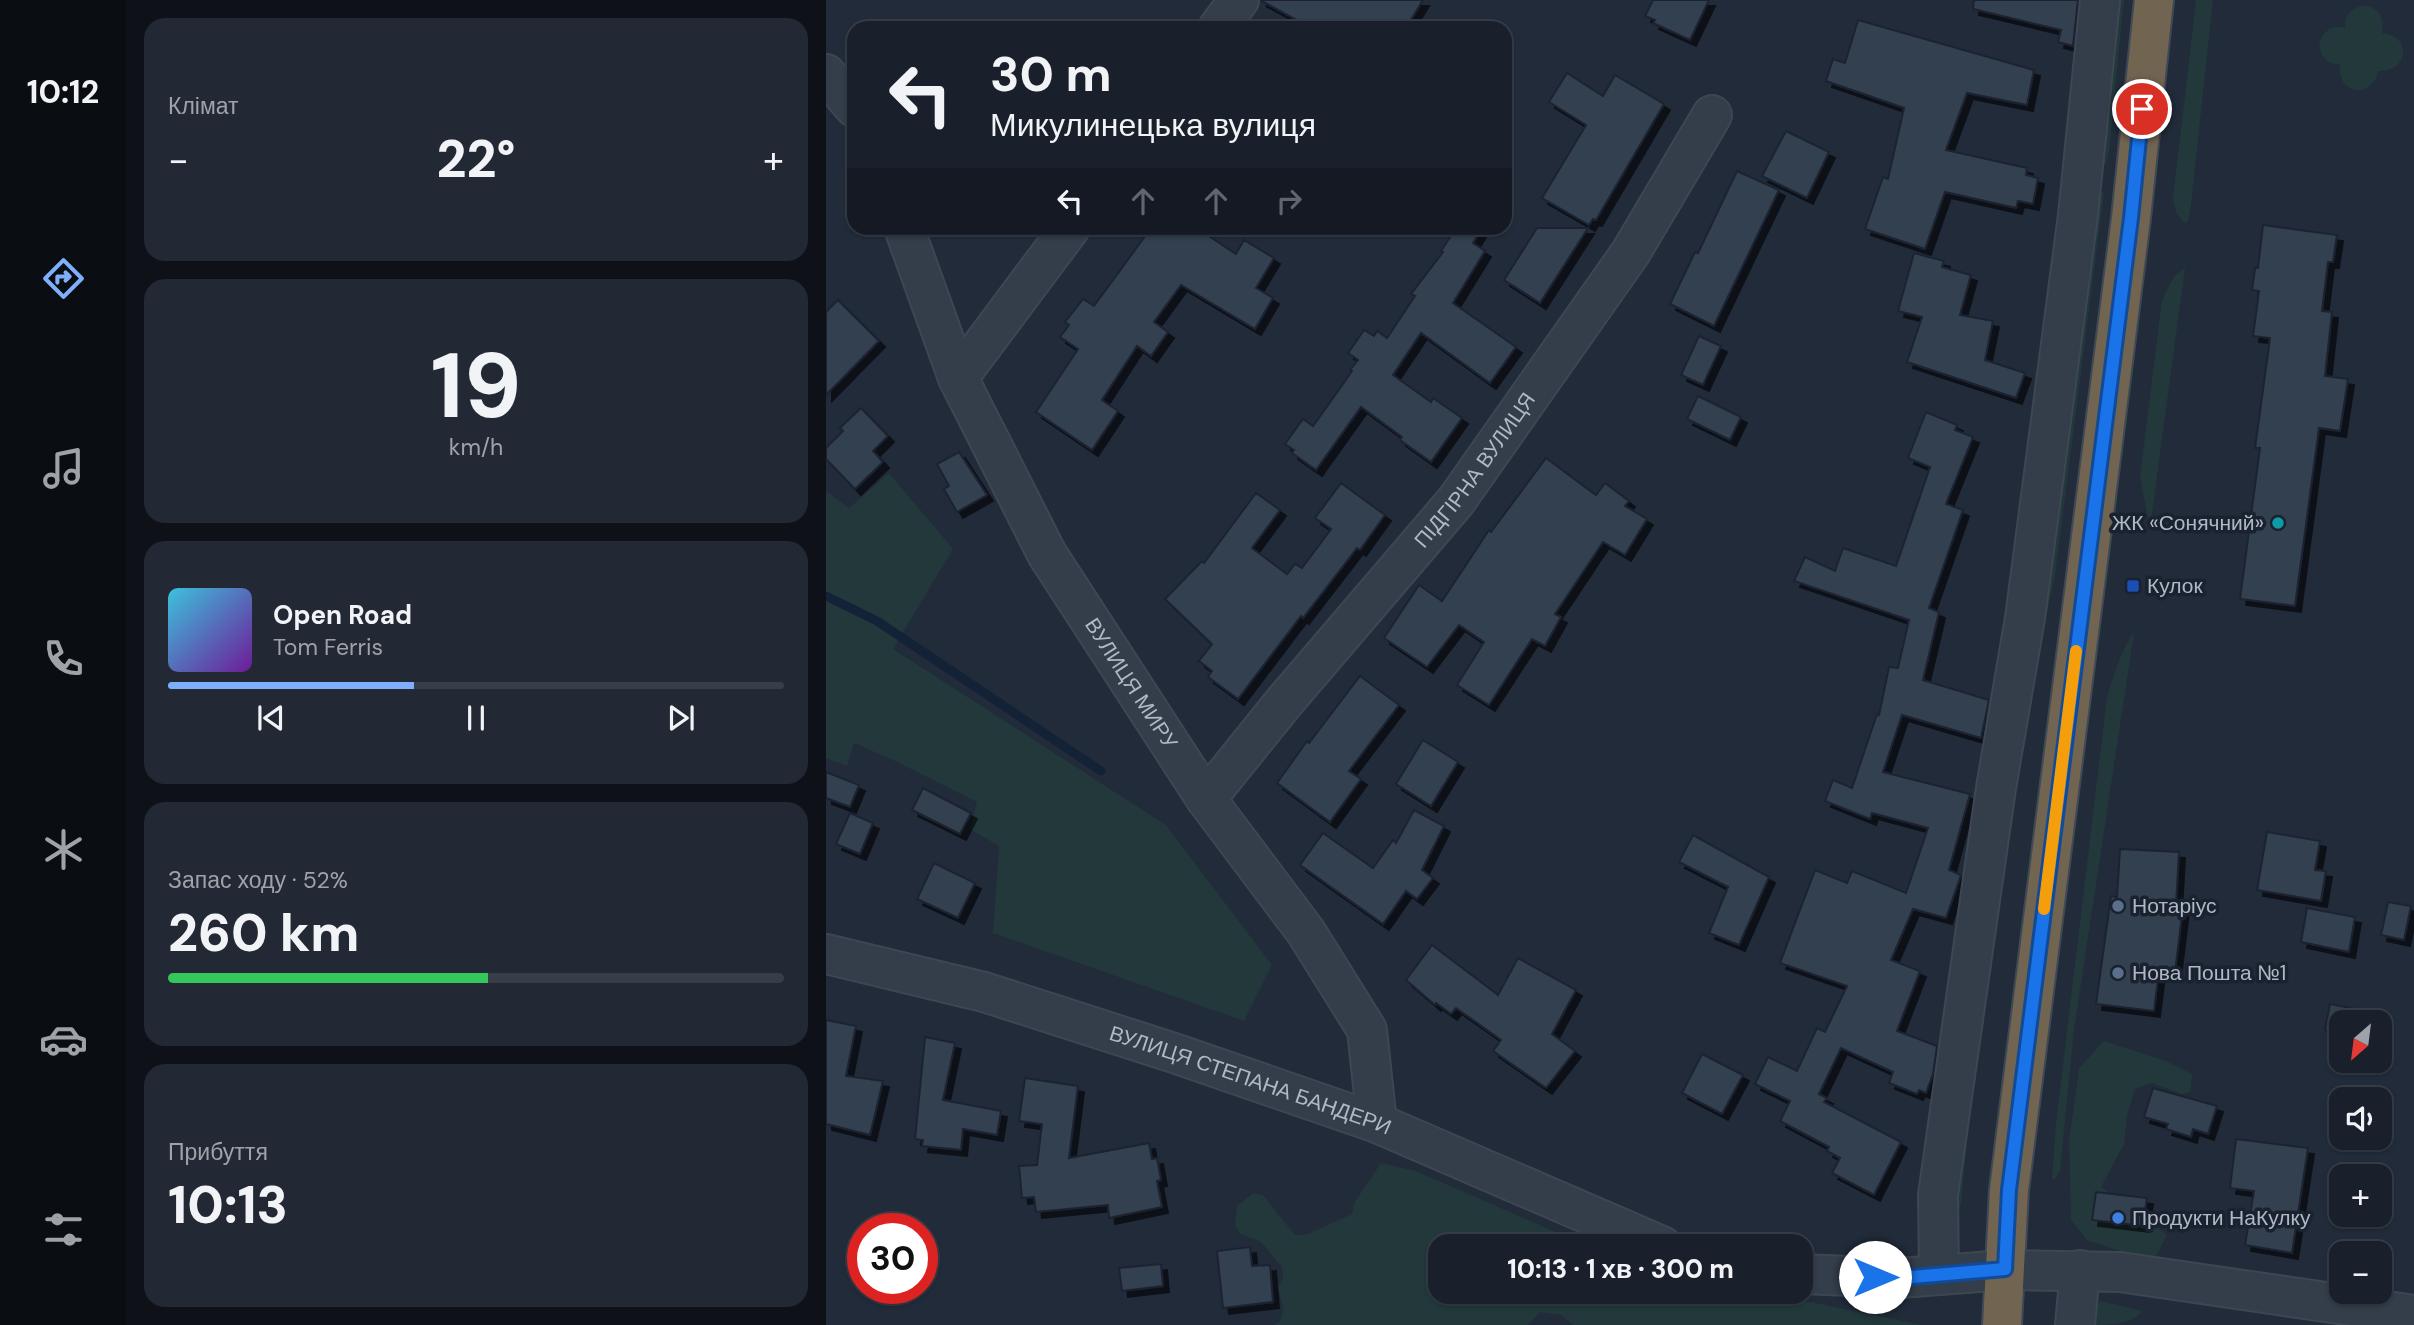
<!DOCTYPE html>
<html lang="uk">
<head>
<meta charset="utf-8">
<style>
	:root { --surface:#19202c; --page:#222834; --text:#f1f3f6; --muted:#9fa3a9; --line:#373e48; --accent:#7faffb }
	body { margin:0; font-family:"DM Sans",sans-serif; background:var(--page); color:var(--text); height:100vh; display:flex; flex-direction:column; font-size:26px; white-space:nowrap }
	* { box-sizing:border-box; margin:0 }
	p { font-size:23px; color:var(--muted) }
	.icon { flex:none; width:38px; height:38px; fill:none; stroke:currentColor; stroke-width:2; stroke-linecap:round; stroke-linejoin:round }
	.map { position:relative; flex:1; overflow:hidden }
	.details { display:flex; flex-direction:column; gap:18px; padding:18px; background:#0e1218; width:700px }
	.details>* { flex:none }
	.guide { position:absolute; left:21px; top:21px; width:665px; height:214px; border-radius:21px; box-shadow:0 2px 5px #0004,0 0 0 2px var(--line); background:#19202c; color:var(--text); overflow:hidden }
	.needle { width:46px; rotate:208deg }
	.controls { position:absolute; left:1503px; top:1010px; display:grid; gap:14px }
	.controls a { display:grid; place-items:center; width:63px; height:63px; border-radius:14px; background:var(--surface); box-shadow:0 2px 5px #0004,0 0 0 2px var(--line); font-size:35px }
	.speed { position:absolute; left:21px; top:1213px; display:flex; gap:14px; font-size:35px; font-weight:700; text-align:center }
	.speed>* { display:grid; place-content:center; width:91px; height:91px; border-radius:50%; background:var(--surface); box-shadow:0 2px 5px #0004,0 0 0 2px var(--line); line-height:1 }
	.speed .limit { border:10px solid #d22; background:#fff; color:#111 }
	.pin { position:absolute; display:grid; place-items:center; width:60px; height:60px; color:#fff; margin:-30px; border:4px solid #fff; border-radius:50%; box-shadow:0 2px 7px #0007 }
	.me { position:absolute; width:77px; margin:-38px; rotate:90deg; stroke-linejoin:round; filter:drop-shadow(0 0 5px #0008) }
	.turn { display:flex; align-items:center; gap:24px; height:147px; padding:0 28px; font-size:32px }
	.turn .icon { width:91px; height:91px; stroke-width:2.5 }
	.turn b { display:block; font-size:49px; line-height:60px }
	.lanes { display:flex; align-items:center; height:66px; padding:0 28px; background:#0003; justify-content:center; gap:35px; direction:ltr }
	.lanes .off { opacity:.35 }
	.big { font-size:52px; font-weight:800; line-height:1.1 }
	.details .card { flex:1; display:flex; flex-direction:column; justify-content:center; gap:10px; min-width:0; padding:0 24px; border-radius:21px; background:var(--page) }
	.details .dial { align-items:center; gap:0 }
	.dial b { font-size:91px; line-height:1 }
	.song { display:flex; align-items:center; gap:21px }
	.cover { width:84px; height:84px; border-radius:10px; background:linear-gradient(135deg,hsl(190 70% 55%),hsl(280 70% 35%)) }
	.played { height:7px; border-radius:4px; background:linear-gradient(90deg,var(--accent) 40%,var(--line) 40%) }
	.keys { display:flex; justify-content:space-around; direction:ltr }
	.heat { display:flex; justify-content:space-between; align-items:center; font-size:38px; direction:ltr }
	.charge { height:10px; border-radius:5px; background:linear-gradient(90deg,#34c759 52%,var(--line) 0) }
	.trip { position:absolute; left:602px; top:1234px; width:385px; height:70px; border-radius:21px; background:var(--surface); box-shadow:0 2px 5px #0004,0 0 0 2px var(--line); font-weight:800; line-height:70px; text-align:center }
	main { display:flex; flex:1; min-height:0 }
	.tab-bar { display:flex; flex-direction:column; width:126px; justify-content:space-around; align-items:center; background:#0a0d12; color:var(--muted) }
	.tab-bar .icon { width:49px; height:49px }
	.tab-bar .active { color:var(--accent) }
	.tab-bar b { font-size:32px; color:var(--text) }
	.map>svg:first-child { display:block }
</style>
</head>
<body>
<main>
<nav class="tab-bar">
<b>10:12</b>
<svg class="icon active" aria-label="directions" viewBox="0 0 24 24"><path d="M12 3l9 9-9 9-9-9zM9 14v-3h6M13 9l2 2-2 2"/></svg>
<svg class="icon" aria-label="music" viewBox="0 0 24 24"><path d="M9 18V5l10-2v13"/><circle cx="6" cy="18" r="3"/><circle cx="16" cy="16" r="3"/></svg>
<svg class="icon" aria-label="phone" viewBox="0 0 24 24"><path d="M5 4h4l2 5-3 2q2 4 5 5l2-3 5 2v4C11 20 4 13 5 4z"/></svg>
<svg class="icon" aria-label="climate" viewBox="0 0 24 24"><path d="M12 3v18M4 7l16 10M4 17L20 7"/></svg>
<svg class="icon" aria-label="car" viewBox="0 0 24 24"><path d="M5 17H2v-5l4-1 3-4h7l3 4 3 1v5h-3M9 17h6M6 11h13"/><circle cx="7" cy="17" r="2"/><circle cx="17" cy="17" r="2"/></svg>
<svg class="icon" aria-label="filters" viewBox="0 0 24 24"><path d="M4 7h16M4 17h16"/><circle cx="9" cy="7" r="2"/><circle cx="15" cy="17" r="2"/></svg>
</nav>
<section class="details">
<div class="card"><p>Клімат</p>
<div class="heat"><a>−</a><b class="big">22°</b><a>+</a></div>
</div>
<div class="card dial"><b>19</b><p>km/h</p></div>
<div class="card">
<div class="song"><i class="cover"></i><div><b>Open Road</b><p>Tom Ferris</p></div></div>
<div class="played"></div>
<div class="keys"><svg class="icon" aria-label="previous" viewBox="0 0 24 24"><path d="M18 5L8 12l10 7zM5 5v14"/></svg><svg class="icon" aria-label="pause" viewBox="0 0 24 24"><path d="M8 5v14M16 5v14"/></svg><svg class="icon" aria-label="next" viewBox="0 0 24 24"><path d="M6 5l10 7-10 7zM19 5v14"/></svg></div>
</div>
<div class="card"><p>Запас ходу · 52%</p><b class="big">260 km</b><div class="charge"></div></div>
<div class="card"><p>Прибуття</p><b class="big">10:13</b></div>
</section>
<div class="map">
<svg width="1588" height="1325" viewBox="0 0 1588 1325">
	<defs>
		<filter id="shadow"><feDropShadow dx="6" dy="6" stdDeviation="0" flood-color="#0009"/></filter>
	</defs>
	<rect width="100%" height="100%" fill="#212b3a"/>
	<g fill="#22383b">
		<polygon points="1280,0 1298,0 1283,151 1281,161 1274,171"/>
		<polygon points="1370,0 1387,0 1365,205 1362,221 1358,223 1350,212 1347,198"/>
		<path d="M1540,5C1554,9 1559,19 1556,33C1586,35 1584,72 1552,71C1547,100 1510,94 1514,65C1501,64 1495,57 1493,44C1497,31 1506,24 1519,28C1518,14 1527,7 1540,5Z"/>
		<polygon points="1275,191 1278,194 1277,200 1229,576 1215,642 1173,891 1152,1033 1135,1203 1133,1211 1121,1225 1123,1163 1128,1125 1214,575 1250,268 1262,196"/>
		<polygon points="1359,268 1324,528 1314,477 1336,300 1349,275"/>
		<polygon points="63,473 127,549 67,649 340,825 446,965 418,1021 167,933 173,846 144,829 151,802 67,760 28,743 21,766 0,758 0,491 23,508"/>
		<path d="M1308,633L1248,1030L1234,1171L1228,1180L1226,1179L1230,1123L1280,705C1283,685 1296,648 1308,633Z"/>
		<polygon points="1278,1041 1340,1061 1366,1074 1364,1092 1355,1094 1326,1083 1309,1089 1301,1115 1298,1144 1275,1187 1341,1235 1330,1256 1302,1254 1261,1240 1245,1220 1243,1141 1253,1068"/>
		<polygon points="555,1163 590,1171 748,1240 773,1246 614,1246 614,1292 936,1292 1096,1325 747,1325 735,1315 714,1312 702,1325 449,1325 454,1321 457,1310 452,1287 457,1278 456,1267 435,1242 414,1234 409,1226 411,1206 427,1193 437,1195 469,1235 479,1235 526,1214 528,1203"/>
		<path d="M1275,1301L1316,1311C1306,1325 1284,1325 1265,1325L1270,1304Z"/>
	</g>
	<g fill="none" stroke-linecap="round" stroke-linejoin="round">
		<polyline stroke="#142238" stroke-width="9" points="0,596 51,621 275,771"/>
	</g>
	<g fill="#323f50" stroke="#1c2431" stroke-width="2" filter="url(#shadow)">
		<polygon points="434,0 597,0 580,28 485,28"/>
		<polygon points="827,0 883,0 864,40 827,23 829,20 819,16"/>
		<polygon points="1148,0 1252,0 1247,46 1232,42 1235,30 1147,9"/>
		<polygon points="1032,20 1208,70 1201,105 1141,93 1120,150 1201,168 1200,175 1212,178 1207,204 1192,201 1190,208 1119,192 1099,249 1039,229 1057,177 1062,179 1078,108 1000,81 1007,59 1019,63"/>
		<polygon points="741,73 777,96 789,75 838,104 770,220 767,219 763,225 716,198 760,125 723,102"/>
		<polygon points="960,131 1003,152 981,198 936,176"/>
		<polygon points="911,171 953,190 888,326 844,304 869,252 872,253"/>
		<polygon points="1437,225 1511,235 1507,262 1502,262 1496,311 1506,312 1499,376 1522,379 1514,431 1493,428 1469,606 1414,599 1434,448 1429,448 1444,338 1427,336 1433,291 1426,290 1429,268 1432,268"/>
		<polygon points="325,228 371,228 410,254 418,240 448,258 430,288 447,298 429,329 355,285 328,322 342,332 325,356 311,346 276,400 292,411 266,450 210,412 252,349 234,337 243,325 239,322 257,299 268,306"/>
		<polygon points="630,228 656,228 647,243 659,251 627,303 690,347 664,383 595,333 567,375 605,402 607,398 636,418 605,462 574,440 576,437 535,407 490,470 466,453 468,450 459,444 477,419 487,426 526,371 524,370 532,360 522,353 538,330 548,336 551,331 561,338 589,296 585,294 617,252 615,251"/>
		<polygon points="711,228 762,228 714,303 678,280"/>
		<polygon points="1088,253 1118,261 1116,267 1145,275 1134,315 1167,321 1159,360 1199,373 1190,398 1081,362 1096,317 1072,311"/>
		<polygon points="12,300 53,341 0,395 0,312"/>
		<polygon points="873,336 895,346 877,385 855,375"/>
		<polygon points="872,396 915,417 904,440 861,419"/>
		<polygon points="35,408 62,436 47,451 57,462 29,489 0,459 0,448 17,431 14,428"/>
		<polygon points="1100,412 1131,425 1129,430 1147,437 1120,504 1137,510 1103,608 1113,612 1097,680 1163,700 1155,738 1076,715 1057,772 1144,794 1123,870 1135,875 1120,918 1087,909 1065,960 1094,971 1071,1031 1111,1046 1107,1074 1100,1093 1093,1090 1091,1094 1063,1083 1067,1072 1015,1048 993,1094 1001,1098 998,1102 1075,1142 1048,1195 1006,1173 1014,1158 1001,1151 1003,1147 954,1121 964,1101 929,1084 942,1057 971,1071 991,1028 999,1032 1021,986 954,963 989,870 1021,883 1026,871 1080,893 1102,828 1046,813 1044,819 999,801 1007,780 1026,788 1051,714 1053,715 1063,667 1072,668 1083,620 968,581 979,557 1009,571 1017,548 1070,566 1104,467 1082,458"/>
		<polygon points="133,452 161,495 131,512 118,489 123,486 111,464"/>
		<polygon points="720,458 770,495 779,483 803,501 799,506 821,519 799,555 777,542 729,614 735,617 719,646 706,639 663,705 631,685 658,642 633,625 601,667 558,638 593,585 616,601 663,530 665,532"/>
		<polygon points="515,483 559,515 534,550 531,548 477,618 475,616 412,699 382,677 386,671 373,661 386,644 339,599 376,561 378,563 430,493 454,510 426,548 461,574 469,564 476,568 505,529 489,518"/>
		<polygon points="534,676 573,705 523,771 535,779 504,822 451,783 481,741 483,743"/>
		<polygon points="597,740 632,762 605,806 570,784"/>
		<polygon points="0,772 33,785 24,807 0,798"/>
		<polygon points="97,788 145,813 134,834 86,810"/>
		<polygon points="588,810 618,826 596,870 607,878 591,899 580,891 557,924 474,865 497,833 547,868 567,840 570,843"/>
		<polygon points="24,813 47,823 34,854 10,844"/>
		<polygon points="1441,832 1494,841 1489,870 1500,871 1495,901 1431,890"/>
		<polygon points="867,835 943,877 913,945 883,933 902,887 853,862"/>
		<polygon points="1294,849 1353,852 1350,905 1357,906 1349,972 1333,970 1328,1011 1270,1004 1285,896 1291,897"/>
		<polygon points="108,863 149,883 132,918 91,899"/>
		<polygon points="1562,902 1585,906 1578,940 1555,935"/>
		<polygon points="1481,908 1529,917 1523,952 1475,942"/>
		<polygon points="606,945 672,995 692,958 750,990 726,1034 749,1051 720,1088 667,1051 675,1040 630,1008 625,1014 610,1003 609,1005 580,980"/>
		<polygon points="1504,1004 1540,1011 1537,1022 1516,1022 1516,1033 1499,1030"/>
		<polygon points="0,1020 30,1026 20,1076 57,1081 44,1135 0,1124"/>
		<polygon points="99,1037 129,1043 117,1100 175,1111 171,1135 137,1129 135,1150 96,1146 97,1140 89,1139"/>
		<polygon points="876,1054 917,1075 896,1114 856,1093"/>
		<polygon points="199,1078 252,1086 243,1158 323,1143 326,1159 331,1158 335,1180 331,1181 336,1207 283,1218 282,1205 210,1212 208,1197 196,1198 193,1166 211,1165 216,1124 193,1121"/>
		<polygon points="1327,1088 1391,1106 1382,1134 1367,1129 1365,1137 1340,1129 1342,1124 1318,1117"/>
		<polygon points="1410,1139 1482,1148 1466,1253 1419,1245 1428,1191 1404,1188"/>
		<polygon points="1270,1192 1321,1198 1317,1226 1266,1220"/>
		<polygon points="424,1247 426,1266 444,1265 447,1302 397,1308 391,1251"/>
		<polygon points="335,1264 337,1286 296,1291 293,1268"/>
	</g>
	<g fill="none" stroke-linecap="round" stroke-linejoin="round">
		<defs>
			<g id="minor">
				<polyline points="392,28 413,0"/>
				<polyline points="0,74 28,107"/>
				<path id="s1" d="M78,228L132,378L221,554L380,799L480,932L541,1030L551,1123"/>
				<polyline points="132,378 244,228"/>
				<path id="s2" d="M380,799L459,701L630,501L805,252L886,115"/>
				<path id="s3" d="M0,954L158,992L348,1053L551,1123L836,1246"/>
				<polyline points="975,1274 1074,1278 1179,1270 1294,1272 1588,1315"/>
				<polyline points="1113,1275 1112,1195 1170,788 1199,618 1252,215 1274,0"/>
				<polyline points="1249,1325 1254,1270"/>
			</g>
			<polyline id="highway" points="1176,1325 1183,1190 1305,218 1328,0"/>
		</defs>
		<use href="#minor" stroke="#3e4653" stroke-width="42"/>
		<use href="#highway" stroke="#3f4855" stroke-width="42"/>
		<use href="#minor" stroke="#343d4a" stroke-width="38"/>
		<use href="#highway" stroke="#716451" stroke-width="38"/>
	</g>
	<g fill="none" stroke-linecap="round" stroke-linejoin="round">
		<defs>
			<polyline id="route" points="1049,1277 1074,1278 1179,1269 1183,1190 1305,218 1316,109"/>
		</defs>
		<use href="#route" stroke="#114b97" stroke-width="18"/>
		<use href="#route" stroke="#1a73e8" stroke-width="12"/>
		<polyline stroke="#f59e0b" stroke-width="12" points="1218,909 1250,651"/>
	</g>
	<circle fill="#0f9aa8" stroke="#1a222f" stroke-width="2.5" cx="1452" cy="523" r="7"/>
	<rect fill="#1a4fb4" stroke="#1a222f" stroke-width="2.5" x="1300" y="579" width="14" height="14" rx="3.5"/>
	<g fill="#5c6f8a" stroke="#1a222f" stroke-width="2.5">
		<circle cx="1292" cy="906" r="7"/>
		<circle cx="1292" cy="973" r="7"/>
	</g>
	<circle fill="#3f7fe0" stroke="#1a222f" stroke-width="2.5" cx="1292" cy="1218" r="7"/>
	<g text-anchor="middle" stroke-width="7" stroke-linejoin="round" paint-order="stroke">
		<g font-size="21" fill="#afb8c6" stroke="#1a222f">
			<text dy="7" stroke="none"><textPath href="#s2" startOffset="425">ПІДГІРНА ВУЛИЦЯ</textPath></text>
			<text dy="7" stroke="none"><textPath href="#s1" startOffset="511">ВУЛИЦЯ МИРУ</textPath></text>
			<text dy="7" stroke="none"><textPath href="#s3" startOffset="443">ВУЛИЦЯ СТЕПАНА БАНДЕРИ</textPath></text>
		</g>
		<g font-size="21" fill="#afb8c6" stroke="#1a222f" text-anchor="start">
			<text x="1438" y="530" text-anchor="end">ЖК «Сонячний»</text>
			<text x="1321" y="593">Кулок</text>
			<text x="1306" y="913">Нотаріус</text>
			<text x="1306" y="980">Нова Пошта №1</text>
			<text x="1306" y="1225">Продукти НаКулку</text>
		</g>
	</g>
</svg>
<div class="controls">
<a><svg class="needle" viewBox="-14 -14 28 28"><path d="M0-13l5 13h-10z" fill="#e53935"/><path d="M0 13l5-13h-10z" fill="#9fa3a9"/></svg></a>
<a><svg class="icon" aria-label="sound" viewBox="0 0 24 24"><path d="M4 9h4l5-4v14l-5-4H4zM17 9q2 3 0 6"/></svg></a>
<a>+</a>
<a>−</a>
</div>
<div class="speed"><div class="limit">30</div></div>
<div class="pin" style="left:1316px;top:109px;background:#d93025"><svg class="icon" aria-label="arrive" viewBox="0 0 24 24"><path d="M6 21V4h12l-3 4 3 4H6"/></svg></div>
<svg class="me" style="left:1049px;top:1277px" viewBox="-20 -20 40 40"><circle r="19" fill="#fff"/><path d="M0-13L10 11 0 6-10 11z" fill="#1a73e8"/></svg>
<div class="trip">10:13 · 1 хв · 300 m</div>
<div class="guide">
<div class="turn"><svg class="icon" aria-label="left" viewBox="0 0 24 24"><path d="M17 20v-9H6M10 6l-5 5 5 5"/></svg><div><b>30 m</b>Микулинецька вулиця</div></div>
<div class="lanes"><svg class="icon" aria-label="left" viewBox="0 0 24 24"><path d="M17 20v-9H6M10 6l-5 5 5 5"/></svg><svg class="icon off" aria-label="ahead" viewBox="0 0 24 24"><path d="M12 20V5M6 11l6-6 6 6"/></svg><svg class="icon off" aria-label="ahead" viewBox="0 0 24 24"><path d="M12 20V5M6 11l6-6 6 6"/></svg><svg class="icon off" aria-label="right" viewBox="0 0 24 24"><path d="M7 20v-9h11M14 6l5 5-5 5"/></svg></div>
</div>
</div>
</main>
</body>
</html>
